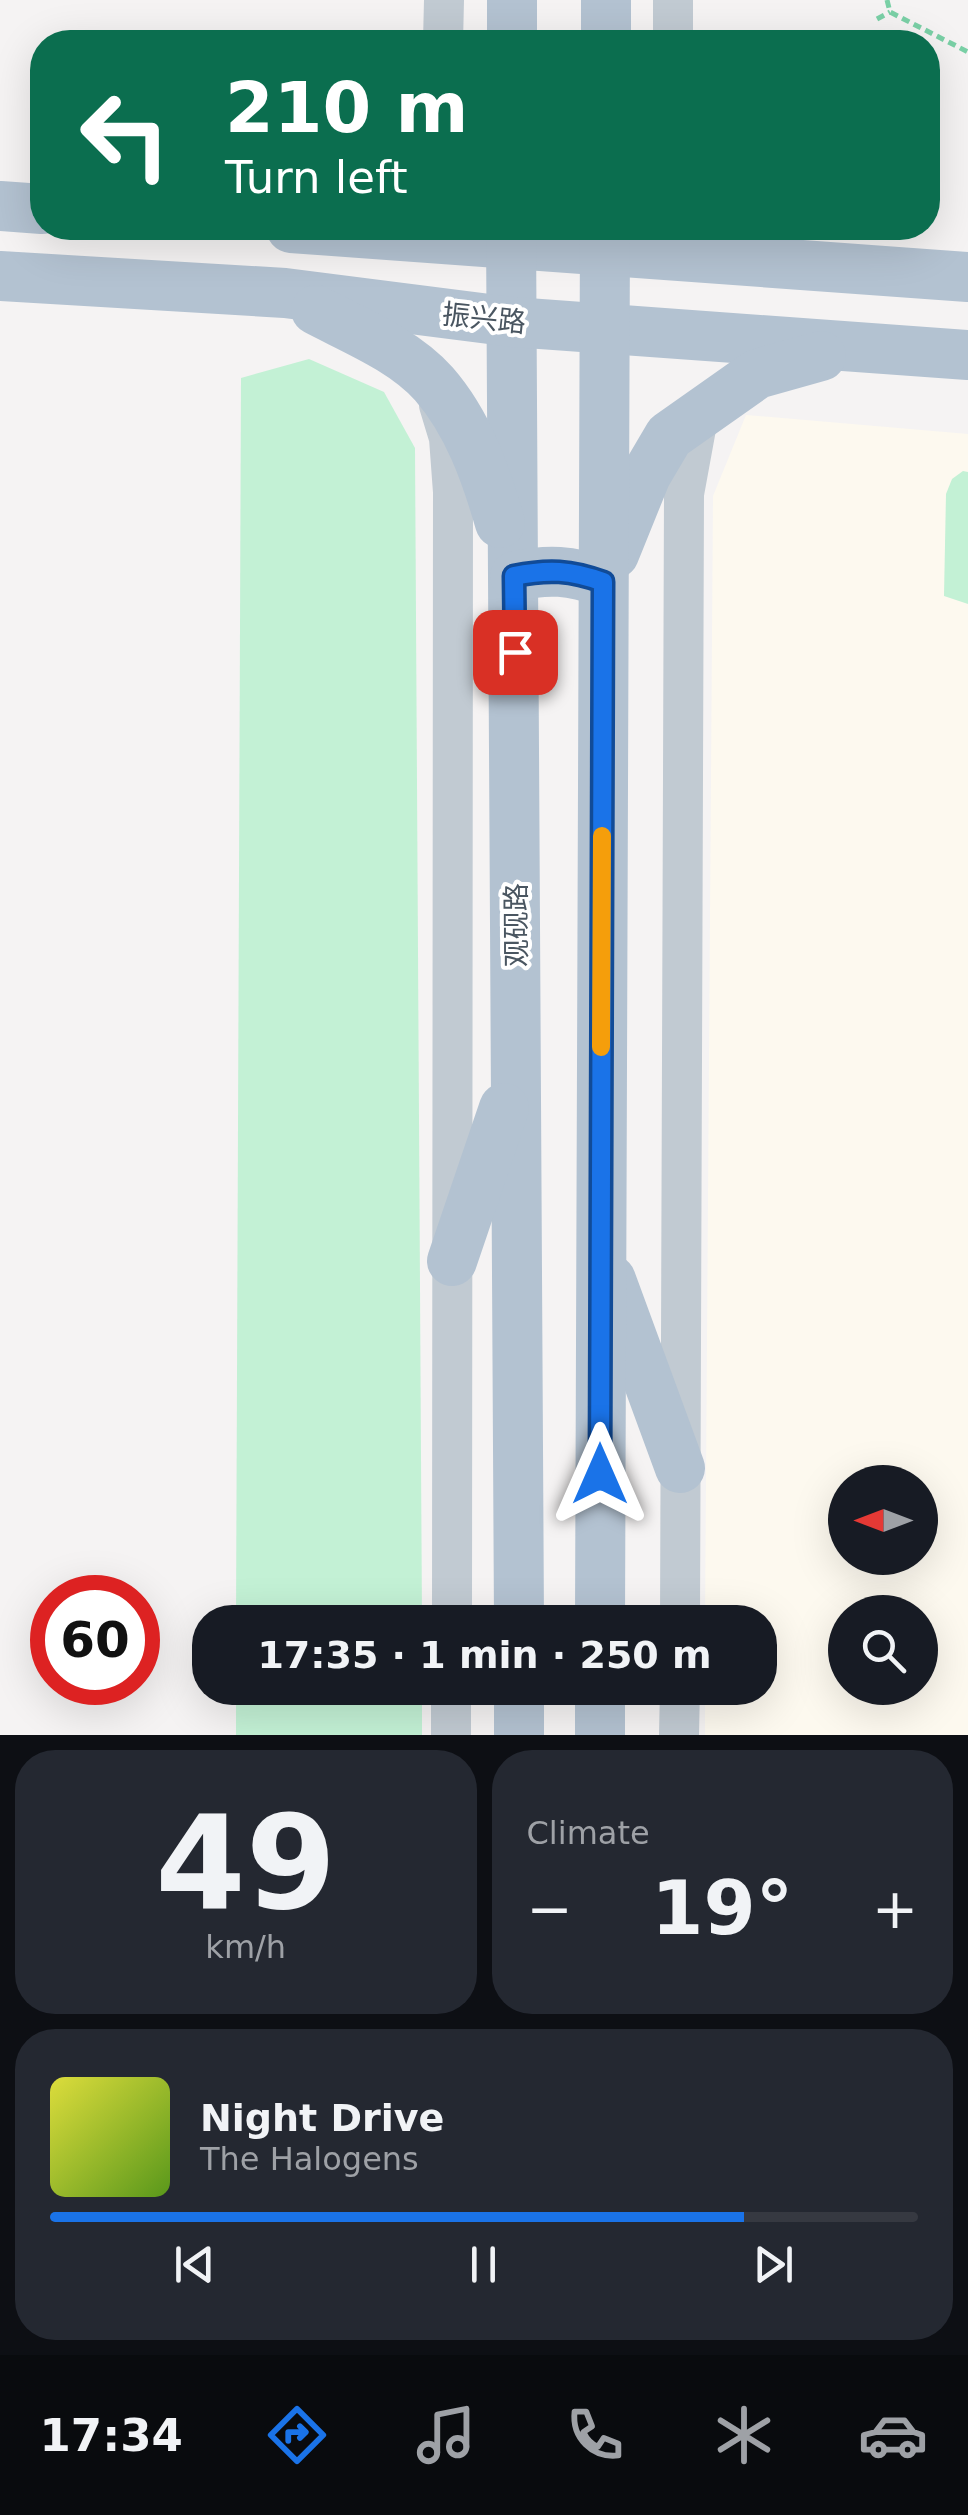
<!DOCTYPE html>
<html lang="en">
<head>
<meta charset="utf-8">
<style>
	:root { --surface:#171b24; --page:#242831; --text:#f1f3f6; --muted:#9ea1a6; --line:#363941; --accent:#1a73e8 }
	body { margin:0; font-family:"DejaVu Sans","Noto Sans SC",sans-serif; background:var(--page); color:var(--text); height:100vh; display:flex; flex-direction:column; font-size:38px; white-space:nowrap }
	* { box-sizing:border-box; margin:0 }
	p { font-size:32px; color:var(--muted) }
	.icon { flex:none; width:55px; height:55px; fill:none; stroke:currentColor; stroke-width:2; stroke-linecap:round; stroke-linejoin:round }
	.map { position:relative; height:1735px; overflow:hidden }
	.sheet { display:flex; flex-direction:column; gap:15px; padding:15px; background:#0d0f14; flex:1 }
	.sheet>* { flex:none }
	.top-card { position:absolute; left:30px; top:30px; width:910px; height:210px; border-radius:40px; box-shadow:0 10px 40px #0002; background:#0b6e4f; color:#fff; overflow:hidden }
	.needle { width:65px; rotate:270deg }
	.buttons { position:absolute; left:828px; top:1465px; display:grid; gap:20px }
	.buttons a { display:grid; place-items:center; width:110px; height:110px; border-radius:50%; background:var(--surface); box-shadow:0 10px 40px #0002; font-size:50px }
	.speed { position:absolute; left:30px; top:1575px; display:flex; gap:20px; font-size:50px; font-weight:700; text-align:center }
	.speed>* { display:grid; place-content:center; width:130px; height:130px; border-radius:50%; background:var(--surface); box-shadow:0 10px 40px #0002; line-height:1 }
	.speed .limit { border:15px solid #d22; background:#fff; color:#111 }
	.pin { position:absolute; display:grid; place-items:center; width:85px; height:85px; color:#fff; margin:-42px; border-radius:20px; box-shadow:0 5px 15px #0006 }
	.me { position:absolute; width:110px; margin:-55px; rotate:0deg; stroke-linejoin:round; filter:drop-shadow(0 0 8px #0008) }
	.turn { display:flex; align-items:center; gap:35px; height:210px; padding:0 30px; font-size:45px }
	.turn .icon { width:130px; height:130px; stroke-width:2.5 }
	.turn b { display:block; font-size:70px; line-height:85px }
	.big { font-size:75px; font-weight:800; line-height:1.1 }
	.sheet .card { flex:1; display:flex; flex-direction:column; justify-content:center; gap:15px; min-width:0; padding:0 35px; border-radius:40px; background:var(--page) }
	.sheet .dial { align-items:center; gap:0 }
	.dial b { font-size:130px; line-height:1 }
	.song { display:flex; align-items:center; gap:30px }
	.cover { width:120px; height:120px; border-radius:15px; background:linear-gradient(135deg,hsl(60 70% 55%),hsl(90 70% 35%)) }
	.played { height:10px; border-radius:5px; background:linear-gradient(90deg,var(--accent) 80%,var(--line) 80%) }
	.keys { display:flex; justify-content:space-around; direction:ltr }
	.heat { display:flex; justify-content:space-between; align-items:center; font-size:55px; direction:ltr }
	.sheet .tiles { flex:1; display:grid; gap:15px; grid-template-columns:1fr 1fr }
	.card:last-child { grid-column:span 2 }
	.trip { position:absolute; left:192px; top:1605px; width:585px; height:100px; border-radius:40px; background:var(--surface); box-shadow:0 10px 40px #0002; font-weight:800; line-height:100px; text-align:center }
	.tabs { display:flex; height:160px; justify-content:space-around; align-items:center; background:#090b0e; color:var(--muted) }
	.tabs .icon { width:70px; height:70px }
	.tabs .active { color:var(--accent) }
	.tabs b { font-size:45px; color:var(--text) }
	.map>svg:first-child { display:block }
</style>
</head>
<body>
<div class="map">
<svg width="968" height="1735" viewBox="0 0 968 1735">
	<rect width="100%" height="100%" fill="#f5f3f3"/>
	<path fill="#fdf9ef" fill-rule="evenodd" d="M746,415L968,434V1735H705V1688H760V1622H705L713,496ZM845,1482H920V1558H845ZM845,1612H920V1688H845Z"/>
	<g fill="#c3f1d5">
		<polygon points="309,359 384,392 415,448 422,1622 236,1622 241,378"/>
		<polygon points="963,471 968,472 968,604 944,596 946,494 952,479"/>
		<rect x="236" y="1688" width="186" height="47"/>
	</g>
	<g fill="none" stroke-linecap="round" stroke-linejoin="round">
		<g stroke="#7ad0a6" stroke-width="5" stroke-dasharray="8 5" stroke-linecap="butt">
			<polyline points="887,0 890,12 968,52"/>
			<polyline points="877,19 890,12"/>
		</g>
		<g stroke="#c1cad2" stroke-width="40">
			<polyline points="443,42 444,0"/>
			<polyline points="673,42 673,0"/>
			<polyline points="439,405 449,438 453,492 452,1622"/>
			<polyline points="680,1622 684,494 699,412"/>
			<polyline points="451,1735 451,1688"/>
			<polyline points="679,1735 680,1688"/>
		</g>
		<g stroke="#b3c2d1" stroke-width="50">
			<polyline points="512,42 512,0"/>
			<polyline points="606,42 606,0"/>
			<polyline points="0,206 42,209"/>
			<polyline points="291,228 968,277"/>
			<polyline points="511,228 519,1622"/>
			<polyline points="0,276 285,293 513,322 968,355"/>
			<path d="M316,310C354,330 404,350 434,384C468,423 486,474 500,523"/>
			<polyline points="614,554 646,475 669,436 757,374 821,356"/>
			<path d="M515,576C548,569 571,570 603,582"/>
			<polyline points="452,1261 504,1108"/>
			<polyline points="611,1280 680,1468"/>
			<polyline points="600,1622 605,228"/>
			<polyline points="519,1688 519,1735"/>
			<polyline points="600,1688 600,1735"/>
		</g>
	</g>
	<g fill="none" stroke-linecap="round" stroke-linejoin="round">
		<defs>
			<path id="route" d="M515,652L514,576C548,569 571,570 603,582L600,1474"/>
		</defs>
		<use href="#route" stroke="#114b97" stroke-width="25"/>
		<use href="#route" stroke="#1a73e8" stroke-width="18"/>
		<polyline stroke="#f59e0b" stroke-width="18" points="601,1047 602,836"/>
	</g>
	<g text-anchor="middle" stroke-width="8" stroke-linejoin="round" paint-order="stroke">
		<g font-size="28" fill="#4a5661" stroke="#fff">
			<text transform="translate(484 318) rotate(6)" y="10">振兴路</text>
			<text transform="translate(516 925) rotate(-90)" y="10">观砚路</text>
		</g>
	</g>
</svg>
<div class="buttons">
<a><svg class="needle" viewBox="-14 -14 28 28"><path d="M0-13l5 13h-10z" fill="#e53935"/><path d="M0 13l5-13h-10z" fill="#9ea1a6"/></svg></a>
<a><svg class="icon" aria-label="search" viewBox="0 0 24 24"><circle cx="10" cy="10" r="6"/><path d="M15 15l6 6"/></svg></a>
</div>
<div class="speed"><div class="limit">60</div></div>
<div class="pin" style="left:515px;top:652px;background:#d93025"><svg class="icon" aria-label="arrive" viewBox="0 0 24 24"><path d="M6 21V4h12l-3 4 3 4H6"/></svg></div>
<svg class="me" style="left:600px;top:1474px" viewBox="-20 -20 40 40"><path d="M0-17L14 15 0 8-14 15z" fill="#1a73e8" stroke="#fff" stroke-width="4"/></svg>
<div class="trip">17:35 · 1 min · 250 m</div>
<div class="top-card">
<div class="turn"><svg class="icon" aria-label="left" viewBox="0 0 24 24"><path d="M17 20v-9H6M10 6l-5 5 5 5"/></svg><div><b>210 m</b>Turn left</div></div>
</div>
</div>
<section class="sheet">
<div class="tiles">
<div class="card dial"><b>49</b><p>km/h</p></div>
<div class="card"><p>Climate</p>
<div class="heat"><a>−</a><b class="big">19°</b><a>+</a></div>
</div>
<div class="card">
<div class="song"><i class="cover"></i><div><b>Night Drive</b><p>The Halogens</p></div></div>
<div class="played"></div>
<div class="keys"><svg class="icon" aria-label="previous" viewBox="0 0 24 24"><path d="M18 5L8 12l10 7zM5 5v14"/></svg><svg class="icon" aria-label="pause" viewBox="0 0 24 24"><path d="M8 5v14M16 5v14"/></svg><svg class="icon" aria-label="next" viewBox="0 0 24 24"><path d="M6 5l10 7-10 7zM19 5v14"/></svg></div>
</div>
</div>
</section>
<nav class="tabs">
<b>17:34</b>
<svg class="icon active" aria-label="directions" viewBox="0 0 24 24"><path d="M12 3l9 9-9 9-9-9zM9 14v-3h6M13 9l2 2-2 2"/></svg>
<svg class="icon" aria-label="music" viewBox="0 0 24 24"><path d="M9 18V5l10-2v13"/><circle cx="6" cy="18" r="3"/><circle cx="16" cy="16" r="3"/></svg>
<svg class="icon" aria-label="phone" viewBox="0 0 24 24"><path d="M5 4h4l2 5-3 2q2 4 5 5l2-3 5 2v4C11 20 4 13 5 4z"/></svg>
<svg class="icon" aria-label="climate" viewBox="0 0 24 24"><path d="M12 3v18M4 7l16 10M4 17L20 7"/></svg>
<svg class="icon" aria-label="car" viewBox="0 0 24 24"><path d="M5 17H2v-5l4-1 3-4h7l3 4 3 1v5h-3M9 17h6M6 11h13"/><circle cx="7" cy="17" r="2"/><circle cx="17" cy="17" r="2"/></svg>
</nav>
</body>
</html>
